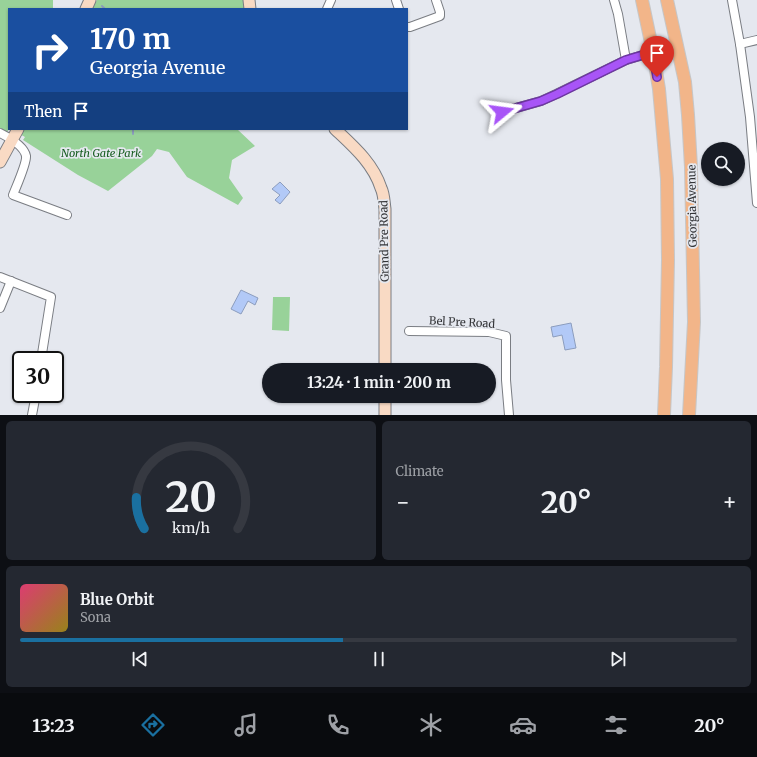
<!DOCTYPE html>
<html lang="en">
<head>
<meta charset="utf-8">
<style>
	:root { --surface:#171b24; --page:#242831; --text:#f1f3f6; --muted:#9ea1a6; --line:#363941; --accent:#1a70a0 }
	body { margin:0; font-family:Merriweather,serif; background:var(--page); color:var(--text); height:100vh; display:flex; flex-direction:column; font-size:15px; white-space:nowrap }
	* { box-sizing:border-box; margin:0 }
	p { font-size:13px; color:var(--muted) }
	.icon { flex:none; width:22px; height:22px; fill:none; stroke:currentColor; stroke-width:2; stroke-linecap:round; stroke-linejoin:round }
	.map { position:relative; height:415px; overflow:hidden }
	.drawer { display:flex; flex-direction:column; gap:6px; padding:6px; background:#0d0f14; flex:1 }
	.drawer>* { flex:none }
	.hud { position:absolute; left:8px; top:8px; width:400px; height:122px; border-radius:0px; box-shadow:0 1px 3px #0004; background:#1a4fa0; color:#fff; overflow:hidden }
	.fabs { position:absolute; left:701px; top:142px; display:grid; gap:8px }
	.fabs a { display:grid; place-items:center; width:44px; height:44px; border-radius:50%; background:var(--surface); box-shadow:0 1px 3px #0004; font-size:20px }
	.speed { position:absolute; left:12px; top:351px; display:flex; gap:8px; font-size:20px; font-weight:700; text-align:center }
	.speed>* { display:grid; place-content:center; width:52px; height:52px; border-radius:50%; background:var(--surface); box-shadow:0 1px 3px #0004; line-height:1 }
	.speed .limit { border:2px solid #111; border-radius:6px; background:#fff; color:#111 }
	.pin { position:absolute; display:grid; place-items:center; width:34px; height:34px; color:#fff; margin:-41px -17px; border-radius:50% 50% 50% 0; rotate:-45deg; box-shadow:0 0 4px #0007 }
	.pin .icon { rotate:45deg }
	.me { position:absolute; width:44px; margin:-22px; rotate:74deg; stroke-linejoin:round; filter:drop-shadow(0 0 3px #0008) }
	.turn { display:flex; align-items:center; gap:14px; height:84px; padding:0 16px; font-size:18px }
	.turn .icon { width:52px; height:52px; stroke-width:2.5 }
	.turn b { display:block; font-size:28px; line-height:34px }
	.then { display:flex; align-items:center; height:38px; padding:0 16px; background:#0003; gap:8px; font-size:15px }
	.big { font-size:30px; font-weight:700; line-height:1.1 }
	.drawer .widget { flex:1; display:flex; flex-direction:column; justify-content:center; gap:6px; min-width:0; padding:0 14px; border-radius:6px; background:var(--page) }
	.drawer .dial { align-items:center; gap:0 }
	.dial svg { height:104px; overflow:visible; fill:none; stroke:var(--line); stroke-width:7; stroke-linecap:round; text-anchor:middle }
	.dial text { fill:var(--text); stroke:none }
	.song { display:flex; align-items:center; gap:12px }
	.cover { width:48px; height:48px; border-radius:6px; background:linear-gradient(135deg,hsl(340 70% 55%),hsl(50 70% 35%)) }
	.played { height:4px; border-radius:2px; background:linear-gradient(90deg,var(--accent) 45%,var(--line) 45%) }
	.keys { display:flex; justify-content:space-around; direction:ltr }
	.heat { display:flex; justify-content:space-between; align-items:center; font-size:22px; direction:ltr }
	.drawer .tiles { flex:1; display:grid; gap:6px; grid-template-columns:1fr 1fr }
	.widget:last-child { grid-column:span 2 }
	.trip { position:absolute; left:262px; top:363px; width:234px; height:40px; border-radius:20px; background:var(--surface); box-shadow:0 1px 3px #0004; font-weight:700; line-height:40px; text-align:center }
	.tab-bar { display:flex; height:64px; justify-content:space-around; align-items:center; background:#090b0e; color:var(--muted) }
	.tab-bar .icon { width:28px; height:28px }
	.tab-bar .selected { color:var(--accent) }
	.tab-bar b { font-size:18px; color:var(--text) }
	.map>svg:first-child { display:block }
</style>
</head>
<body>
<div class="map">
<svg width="757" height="415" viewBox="0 0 757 415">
	<rect width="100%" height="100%" fill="#e5e8ef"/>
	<g fill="#98d299">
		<polygon points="0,0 53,0 53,9 9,9 9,129 7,132 0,128"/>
		<polygon points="97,0 249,0 250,9 92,9"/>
		<polygon points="18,129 237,129 255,146 232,160 229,178 243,198 238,205 187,177 169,152 157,149 152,156 108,191 78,175 23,140 25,137 16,132"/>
		<polygon points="273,297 290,297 289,331 272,330"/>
	</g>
	<g fill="#b2c9f7" stroke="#8c9dbe">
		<polygon points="280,182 290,192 280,204 275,200 280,195 272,189"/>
		<polygon points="241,290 258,298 255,305 248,301 241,314 231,309"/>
		<polygon points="571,323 576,348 565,350 562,335 553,337 551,327"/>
	</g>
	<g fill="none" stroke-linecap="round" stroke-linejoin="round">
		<g stroke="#8c9dbe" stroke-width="2">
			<polyline points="102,6 105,9"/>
			<polyline points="133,129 133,134"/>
		</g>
		<defs>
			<g id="street">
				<polyline points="396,0 399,9"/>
				<polyline points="614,0 618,14 626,60"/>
				<polyline points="732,0 740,44 750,117 757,203"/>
				<polyline points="327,9 331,0"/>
				<polyline points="407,27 410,27 440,16 440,12 436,0"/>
				<polyline points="740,44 757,40"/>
				<polyline points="502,112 541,101 554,95 626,60 653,52"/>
				<path d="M0,133C8,137 24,146 26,156C27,163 16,187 13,195L67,215"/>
				<polyline points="0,277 51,297 41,360"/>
				<polyline points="0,308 11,281"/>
				<polyline points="409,331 489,332 506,336 506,380 509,415"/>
				<polyline points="32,415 36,394"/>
			</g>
			<g id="secondary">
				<polyline points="249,0 250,9"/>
				<polyline points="86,9 90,0"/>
				<path d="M335,129C353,146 373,163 381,188C384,194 384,202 385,209V370"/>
				<polyline points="0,162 18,129"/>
				<polyline points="385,396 385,415"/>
			</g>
			<g id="primary">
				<polyline points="642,0 653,52 659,89 667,179 668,260 666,367 664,415"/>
				<polyline points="667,0 685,82 688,115 691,167 694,322 689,415"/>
			</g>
		</defs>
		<use href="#street" stroke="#7a7d83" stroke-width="10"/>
		<use href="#secondary" stroke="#7a7d83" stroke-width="13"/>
		<use href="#primary" stroke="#c6c6c7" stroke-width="14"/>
		<use href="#street" stroke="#fff" stroke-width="8"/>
		<use href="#secondary" stroke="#f9dac4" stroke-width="11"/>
		<use href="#primary" stroke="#f2b589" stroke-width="12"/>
	</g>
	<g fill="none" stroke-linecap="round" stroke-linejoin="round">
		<defs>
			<polyline id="route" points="502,112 541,101 557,94 626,60 653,52 657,77"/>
		</defs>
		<use href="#route" stroke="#6d37a1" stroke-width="10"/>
		<use href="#route" stroke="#a855f7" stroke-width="7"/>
	</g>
	<g text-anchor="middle" stroke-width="3.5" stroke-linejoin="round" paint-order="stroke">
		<g font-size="11" font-style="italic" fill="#165c1f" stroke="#e5e8ef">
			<text x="101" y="157">North Gate Park</text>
		</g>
		<g font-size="11" fill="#343538" stroke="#e5e8ef">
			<text transform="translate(692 206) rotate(-91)" y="4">Georgia Avenue</text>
			<text transform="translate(384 241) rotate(-91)" y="4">Grand Pre Road</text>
			<text transform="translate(462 322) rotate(3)" y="4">Bel Pre Road</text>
		</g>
	</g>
</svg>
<div class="fabs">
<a><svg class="icon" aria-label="search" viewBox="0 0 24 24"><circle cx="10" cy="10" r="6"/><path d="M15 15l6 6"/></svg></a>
</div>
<div class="speed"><div class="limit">30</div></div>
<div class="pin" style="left:657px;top:77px;background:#d93025"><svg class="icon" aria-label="arrive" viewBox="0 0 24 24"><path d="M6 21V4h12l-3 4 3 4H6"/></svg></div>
<svg class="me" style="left:502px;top:112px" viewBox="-20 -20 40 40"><path d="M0-17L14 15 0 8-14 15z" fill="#a855f7" stroke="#fff" stroke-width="4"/></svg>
<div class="trip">13:24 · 1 min · 200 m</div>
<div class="hud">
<div class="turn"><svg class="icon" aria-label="right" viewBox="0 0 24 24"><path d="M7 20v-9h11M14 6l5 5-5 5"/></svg><div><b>170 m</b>Georgia Avenue</div></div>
<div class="then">Then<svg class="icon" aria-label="arrive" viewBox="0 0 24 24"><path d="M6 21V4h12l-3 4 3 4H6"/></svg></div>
</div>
</div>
<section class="drawer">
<div class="tiles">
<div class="widget dial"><svg viewBox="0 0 100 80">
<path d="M14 69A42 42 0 1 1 86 69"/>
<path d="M14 69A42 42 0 0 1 8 45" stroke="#1a70a0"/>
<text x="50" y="56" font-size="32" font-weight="700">20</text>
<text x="50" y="72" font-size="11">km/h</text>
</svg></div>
<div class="widget"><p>Climate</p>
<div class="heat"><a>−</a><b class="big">20°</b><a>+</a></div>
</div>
<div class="widget">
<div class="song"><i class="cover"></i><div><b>Blue Orbit</b><p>Sona</p></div></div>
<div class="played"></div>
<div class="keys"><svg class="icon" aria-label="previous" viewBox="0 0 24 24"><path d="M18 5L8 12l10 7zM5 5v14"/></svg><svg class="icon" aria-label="pause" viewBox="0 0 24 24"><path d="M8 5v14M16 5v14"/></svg><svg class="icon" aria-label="next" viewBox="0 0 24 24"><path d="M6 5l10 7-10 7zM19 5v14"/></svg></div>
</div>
</div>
</section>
<nav class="tab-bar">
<b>13:23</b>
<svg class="icon selected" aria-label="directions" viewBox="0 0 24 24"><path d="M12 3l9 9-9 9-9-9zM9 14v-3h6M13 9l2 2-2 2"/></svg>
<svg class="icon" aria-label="music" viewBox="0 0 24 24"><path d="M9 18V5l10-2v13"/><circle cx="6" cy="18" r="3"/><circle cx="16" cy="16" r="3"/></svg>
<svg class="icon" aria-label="phone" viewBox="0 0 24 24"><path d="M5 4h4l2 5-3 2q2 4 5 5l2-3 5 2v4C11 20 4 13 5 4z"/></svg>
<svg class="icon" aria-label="climate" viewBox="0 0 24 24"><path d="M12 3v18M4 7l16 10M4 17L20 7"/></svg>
<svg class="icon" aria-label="car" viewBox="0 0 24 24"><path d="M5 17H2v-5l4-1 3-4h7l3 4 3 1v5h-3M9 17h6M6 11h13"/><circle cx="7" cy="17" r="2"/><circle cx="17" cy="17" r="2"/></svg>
<svg class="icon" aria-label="filters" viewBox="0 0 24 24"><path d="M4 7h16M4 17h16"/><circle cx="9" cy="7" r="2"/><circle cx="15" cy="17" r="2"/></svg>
<b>20°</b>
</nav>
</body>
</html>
